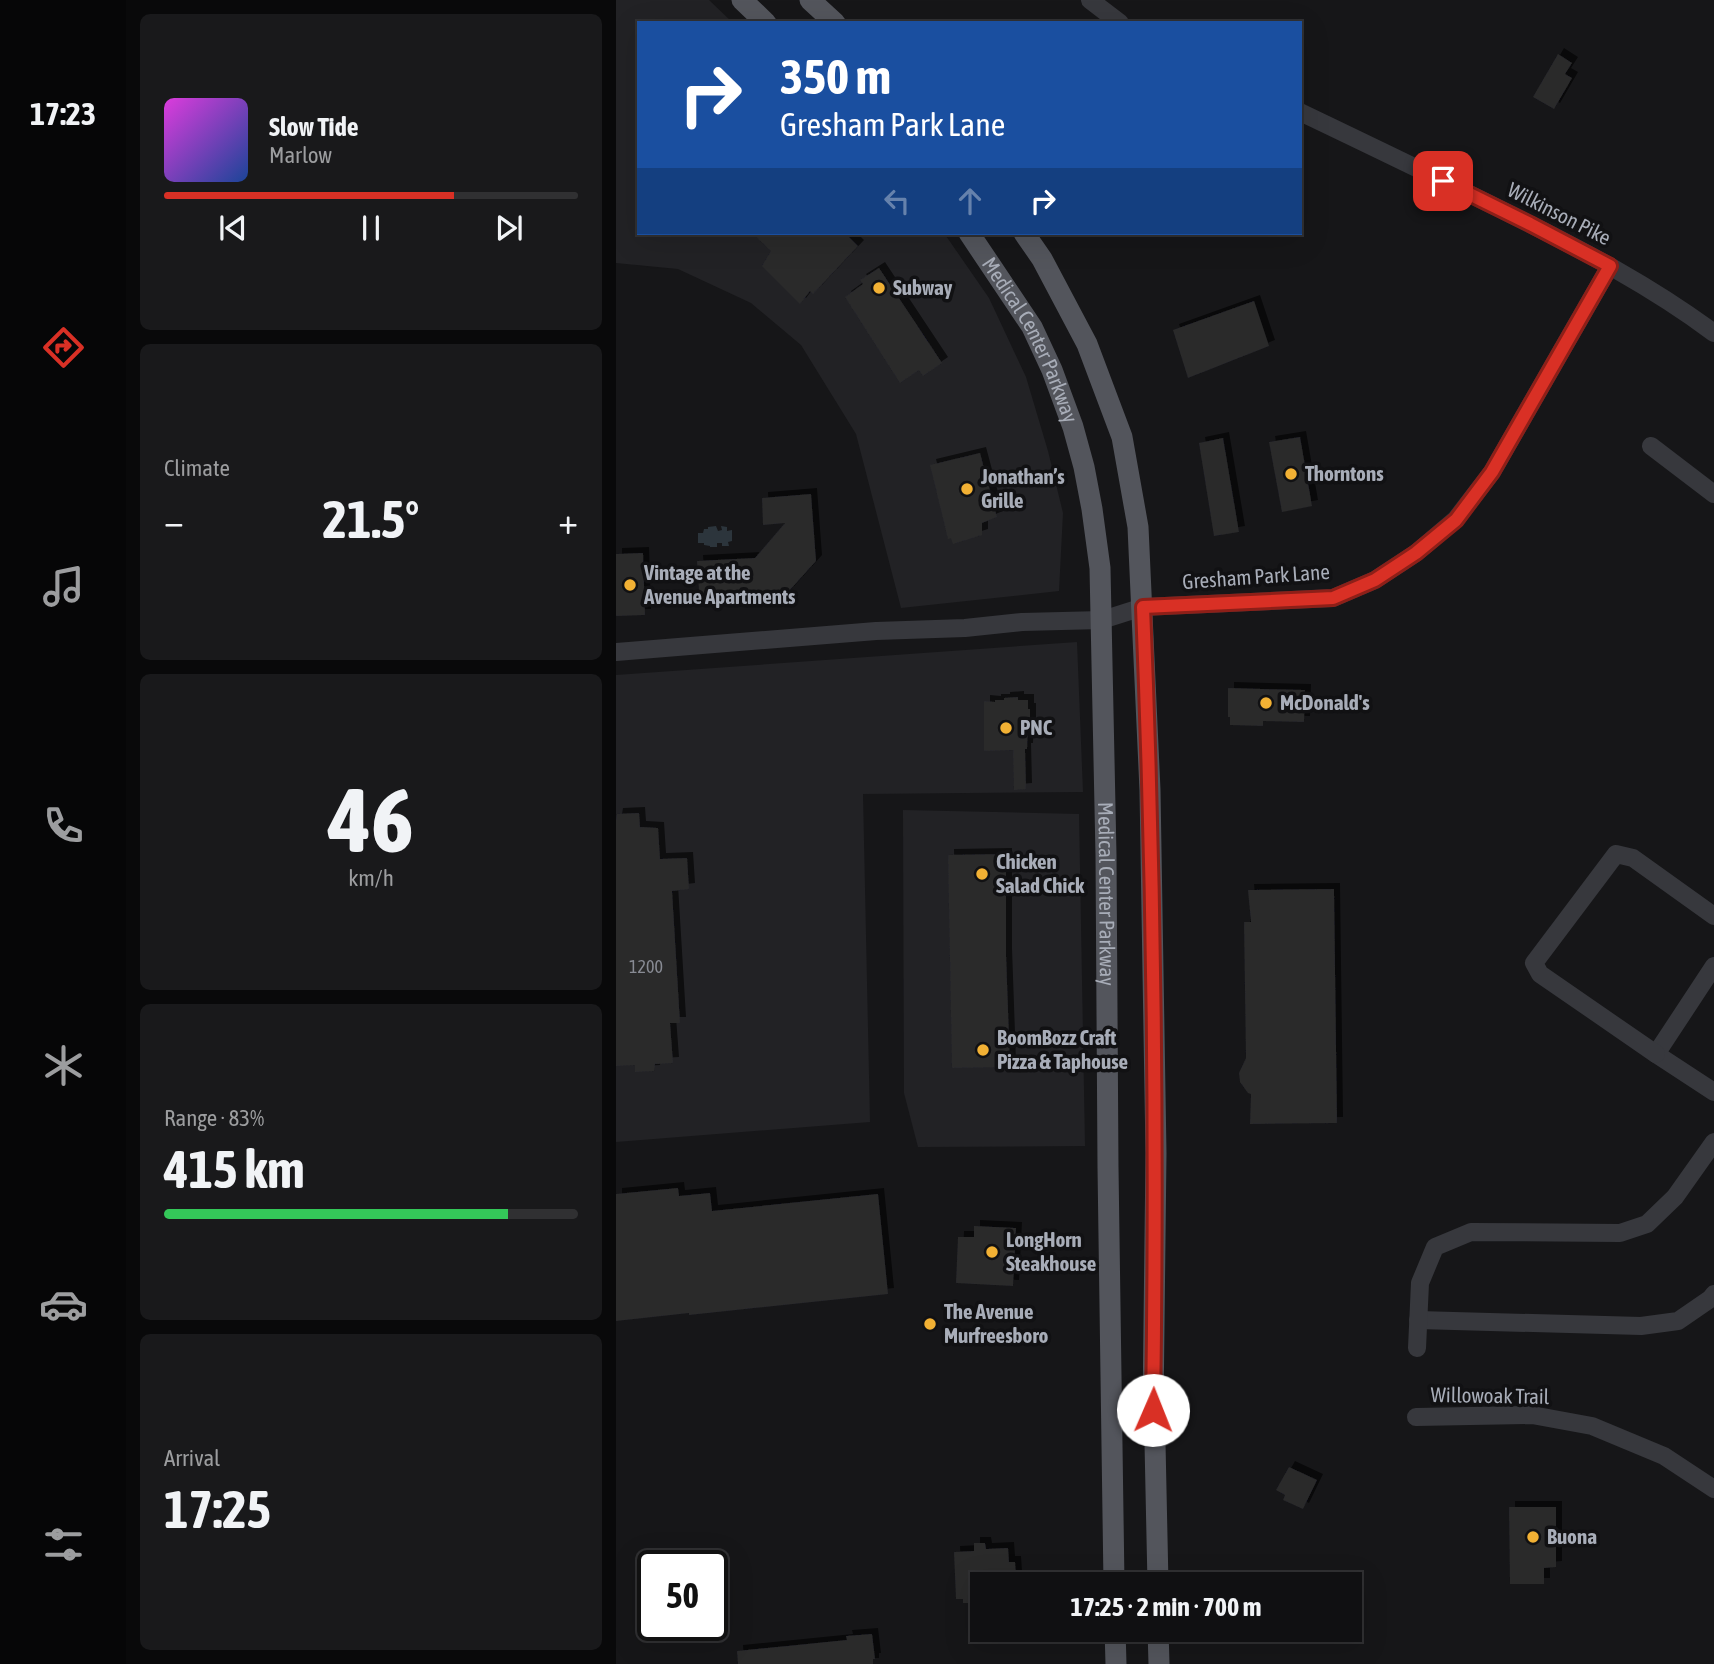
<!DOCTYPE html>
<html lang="en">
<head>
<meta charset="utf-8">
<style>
	:root { --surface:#101012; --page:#19191b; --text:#f1f3f6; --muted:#9c9d9f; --line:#303032; --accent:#d93025 }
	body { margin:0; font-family:"Asap Condensed",sans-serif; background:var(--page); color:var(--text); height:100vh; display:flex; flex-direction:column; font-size:26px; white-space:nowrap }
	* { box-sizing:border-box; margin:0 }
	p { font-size:23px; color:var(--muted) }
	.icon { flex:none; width:38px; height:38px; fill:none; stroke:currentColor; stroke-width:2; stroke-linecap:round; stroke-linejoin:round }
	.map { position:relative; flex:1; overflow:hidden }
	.details { display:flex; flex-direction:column; gap:14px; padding:14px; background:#09090a; width:490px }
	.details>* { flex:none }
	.banner { position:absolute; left:21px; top:21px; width:665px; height:214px; border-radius:0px; box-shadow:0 7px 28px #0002,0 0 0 2px var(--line); background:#1a4fa0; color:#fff; overflow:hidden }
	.speed { position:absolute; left:21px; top:1550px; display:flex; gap:14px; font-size:35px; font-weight:700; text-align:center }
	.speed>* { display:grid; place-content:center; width:91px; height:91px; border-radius:50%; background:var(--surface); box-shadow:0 7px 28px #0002,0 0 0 2px var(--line); line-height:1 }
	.speed .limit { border:4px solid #111; border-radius:10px; background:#fff; color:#111 }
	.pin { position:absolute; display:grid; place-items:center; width:60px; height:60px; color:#fff; margin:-30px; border-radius:14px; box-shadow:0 4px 10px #0006 }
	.me { position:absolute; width:77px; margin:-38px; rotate:1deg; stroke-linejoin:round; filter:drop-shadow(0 0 5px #0008) }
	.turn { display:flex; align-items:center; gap:24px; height:147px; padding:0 28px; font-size:32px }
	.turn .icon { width:91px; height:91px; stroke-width:2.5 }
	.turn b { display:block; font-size:49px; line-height:60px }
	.lanes { display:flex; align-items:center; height:66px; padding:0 28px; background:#0003; justify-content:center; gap:35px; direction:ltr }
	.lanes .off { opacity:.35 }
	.big { font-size:52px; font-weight:700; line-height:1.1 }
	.details .widget { flex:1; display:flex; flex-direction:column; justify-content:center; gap:10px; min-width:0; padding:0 24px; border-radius:10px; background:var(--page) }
	.details .dial { align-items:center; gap:0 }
	.dial b { font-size:91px; line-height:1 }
	.song { display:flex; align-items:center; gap:21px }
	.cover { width:84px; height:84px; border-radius:10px; background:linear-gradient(135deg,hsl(300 70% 55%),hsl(220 70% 35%)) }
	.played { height:7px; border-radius:4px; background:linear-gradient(90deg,var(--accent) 70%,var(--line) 70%) }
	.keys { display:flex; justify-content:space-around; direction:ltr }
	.heat { display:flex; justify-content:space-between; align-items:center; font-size:38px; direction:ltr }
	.charge { height:10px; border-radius:5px; background:linear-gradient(90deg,#34c759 83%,var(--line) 0) }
	.trip { position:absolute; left:354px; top:1572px; width:392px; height:70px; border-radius:0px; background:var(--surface); box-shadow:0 7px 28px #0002,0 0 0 2px var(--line); font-weight:700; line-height:70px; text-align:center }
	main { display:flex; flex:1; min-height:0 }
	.menu { display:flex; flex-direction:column; width:126px; justify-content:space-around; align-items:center; background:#060607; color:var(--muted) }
	.menu .icon { width:49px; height:49px }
	.menu .current { color:var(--accent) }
	.menu b { font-size:32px; color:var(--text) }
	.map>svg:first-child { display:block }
</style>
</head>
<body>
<main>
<nav class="menu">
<b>17:23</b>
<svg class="icon current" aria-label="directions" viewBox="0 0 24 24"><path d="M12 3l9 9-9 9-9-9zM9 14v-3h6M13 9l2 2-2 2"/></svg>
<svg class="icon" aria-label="music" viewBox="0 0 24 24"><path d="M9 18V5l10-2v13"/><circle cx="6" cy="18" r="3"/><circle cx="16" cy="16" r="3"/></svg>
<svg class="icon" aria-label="phone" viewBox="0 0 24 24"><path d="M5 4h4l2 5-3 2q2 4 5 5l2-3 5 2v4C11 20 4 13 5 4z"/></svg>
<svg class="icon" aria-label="climate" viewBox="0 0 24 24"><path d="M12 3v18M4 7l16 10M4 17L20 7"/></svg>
<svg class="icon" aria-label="car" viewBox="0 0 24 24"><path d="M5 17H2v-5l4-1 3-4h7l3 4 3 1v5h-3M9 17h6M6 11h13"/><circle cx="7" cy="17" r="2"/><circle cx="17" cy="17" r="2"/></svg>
<svg class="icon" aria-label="filters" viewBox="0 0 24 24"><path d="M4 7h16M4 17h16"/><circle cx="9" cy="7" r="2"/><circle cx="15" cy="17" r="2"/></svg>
</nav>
<section class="details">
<div class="widget">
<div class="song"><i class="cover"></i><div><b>Slow Tide</b><p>Marlow</p></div></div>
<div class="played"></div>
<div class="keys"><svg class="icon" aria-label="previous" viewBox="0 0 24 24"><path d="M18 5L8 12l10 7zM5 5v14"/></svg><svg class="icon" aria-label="pause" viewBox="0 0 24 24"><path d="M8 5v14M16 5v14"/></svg><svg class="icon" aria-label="next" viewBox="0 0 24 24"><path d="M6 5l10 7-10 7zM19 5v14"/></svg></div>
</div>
<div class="widget"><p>Climate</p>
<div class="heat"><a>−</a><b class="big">21.5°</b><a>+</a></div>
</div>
<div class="widget dial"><b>46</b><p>km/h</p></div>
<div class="widget"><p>Range · 83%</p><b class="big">415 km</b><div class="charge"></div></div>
<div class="widget"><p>Arrival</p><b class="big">17:25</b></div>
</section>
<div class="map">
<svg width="1098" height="1664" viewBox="0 0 1098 1664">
	<defs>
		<filter id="shadow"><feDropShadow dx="6" dy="-6" stdDeviation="0" flood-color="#0009"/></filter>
	</defs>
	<rect width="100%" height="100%" fill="#161618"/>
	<g fill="#222225">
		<polygon points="0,0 93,0 117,23 23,23 23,233 328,233 373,298 410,377 432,451 447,513 443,591 285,608 240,434 185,345 135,303 62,269 0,263"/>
		<polygon points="461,642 467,792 247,794 254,1122 0,1142 0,675"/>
		<polygon points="287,810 463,814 469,1146 302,1147 288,1093"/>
	</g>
	<polygon fill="#2c353c" points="100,526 102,531 106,530 105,526 111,527 111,531 116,530 116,541 112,542 113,546 106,546 106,543 101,543 101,547 94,547 94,546 88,545 88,543 82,543 82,533 87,533 88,529 92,529 92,527"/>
	<g fill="#29292c" filter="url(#shadow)">
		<polygon points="942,54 956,63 949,74 956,78 938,109 917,97"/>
		<polygon points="136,233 229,233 242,246 197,294 194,291 184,304 146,266 155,251"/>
		<polygon points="263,268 326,363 307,376 303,370 284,383 229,297 247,284 244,280"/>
		<polygon points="638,301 653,346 572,378 557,330"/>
		<polygon points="684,437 696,506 666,512 653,442"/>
		<polygon points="607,438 623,532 598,536 583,443"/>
		<polygon points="364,453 381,517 366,523 366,535 337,544 335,538 332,539 314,465"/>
		<polygon points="195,494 200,561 164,601 84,605 81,561 139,558 169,523 147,525 146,498"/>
		<polygon points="27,553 29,615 0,616 0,554"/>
		<polygon points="612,688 689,690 688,722 647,721 647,726 614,725 614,717 612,717"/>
		<polygon points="402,697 402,700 412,700 412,709 414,709 414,723 412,723 411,749 409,749 410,789 398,790 397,750 368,751 368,701 379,702 379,700 388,700 388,698"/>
		<polygon points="23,813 24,827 42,828 44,859 71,858 73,889 56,891 64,1023 54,1023 57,1063 39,1064 38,1071 19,1072 19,1065 0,1066 0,820 1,814"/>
		<polygon points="390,854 390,954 394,1067 336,1068 332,855"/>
		<polygon points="718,889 721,1123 634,1124 635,1094 632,1093 624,1082 623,1073 630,1058 628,922 635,922 632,890"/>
		<polygon points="62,1188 63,1196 94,1193 96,1211 262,1194 272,1294 73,1315 73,1313 0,1321 0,1194"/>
		<polygon points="358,1226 400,1228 397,1286 340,1283 342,1237 358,1237"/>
		<polygon points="673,1467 701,1480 687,1509 667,1500 669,1495 660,1490"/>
		<polygon points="893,1507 940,1507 940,1567 928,1568 928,1584 894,1584"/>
		<polygon points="358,1543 369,1543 370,1549 392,1548 393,1562 399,1562 400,1577 393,1578 393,1584 366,1584 366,1603 347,1603 347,1599 340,1599 338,1552 358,1551"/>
		<polygon points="256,1634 259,1659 257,1659 257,1664 122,1664 121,1651 231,1640 230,1636"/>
	</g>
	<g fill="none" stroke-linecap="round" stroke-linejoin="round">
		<g stroke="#37383d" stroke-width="18">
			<polyline points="474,0 504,23"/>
			<path d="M684,112C755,146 826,180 896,215C966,250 1035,286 1098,333"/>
			<polyline points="1035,446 1098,494"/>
			<polyline points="0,652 260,631 349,628 406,622 486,620 527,607 717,598 759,580 800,553 840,519 876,472 994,266"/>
			<polyline points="1098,966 1040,1054 1098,1092"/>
			<polyline points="1040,1054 924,974 918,963 1000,854 1017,858 1098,916"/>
			<polyline points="802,1320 1025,1326 1062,1321 1094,1299 1098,1294"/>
			<polyline points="801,1348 804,1283 819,1247 855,1232 1004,1233 1031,1224 1059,1197 1098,1142"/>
			<polyline points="800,1417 916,1415 976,1426 1048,1456 1098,1489"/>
		</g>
		<g stroke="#53555c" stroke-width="21">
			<polyline points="126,0 150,23"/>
			<polyline points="194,0 219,23"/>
			<path id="s1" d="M353,233L416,327L436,370L457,427L468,467L476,509L484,568L490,855L492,1167L498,1584"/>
			<polyline points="408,233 426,259 471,344 506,437 522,527 534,790 540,1153 537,1410 539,1443 542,1584"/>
			<polyline points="499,1629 500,1664"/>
			<polyline points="542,1629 543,1664"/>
		</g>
	</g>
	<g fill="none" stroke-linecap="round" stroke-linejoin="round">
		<defs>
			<path id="route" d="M537,1410C541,1142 538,874 527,607L717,598L759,580L800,553L840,520L876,472L994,266L914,224L827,181"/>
		</defs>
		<use href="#route" stroke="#8d1f18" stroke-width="18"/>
		<use href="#route" stroke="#d93025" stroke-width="12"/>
	</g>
	<g fill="#f2b134" stroke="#111113" stroke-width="2.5">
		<circle cx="263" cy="288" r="7"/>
		<circle cx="675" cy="474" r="7"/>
		<circle cx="351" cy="489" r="7"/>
		<circle cx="14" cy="585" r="7"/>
		<circle cx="650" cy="703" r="7"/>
		<circle cx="390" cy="728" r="7"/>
		<circle cx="366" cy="874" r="7"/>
		<circle cx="367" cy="1050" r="7"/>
		<circle cx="376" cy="1252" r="7"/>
		<circle cx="314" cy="1324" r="7"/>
		<circle cx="917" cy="1537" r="7"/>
	</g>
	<g text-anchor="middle" stroke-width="7" stroke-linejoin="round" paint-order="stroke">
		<g font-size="18" fill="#888b94">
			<text x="30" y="973">1200</text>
		</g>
		<g font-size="21" fill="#a8adb8" stroke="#111113">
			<text transform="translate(943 214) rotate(27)" y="7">Wilkinson Pike</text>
			<text dy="7" stroke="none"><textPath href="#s1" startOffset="124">Medical Center Parkway</textPath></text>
			<text transform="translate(640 577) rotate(-4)" y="7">Gresham Park Lane</text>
			<text dy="7" stroke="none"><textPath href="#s1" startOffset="691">Medical Center Parkway</textPath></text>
			<text transform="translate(874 1396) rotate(1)" y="7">Willowoak Trail</text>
		</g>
		<g font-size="21" font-weight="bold" fill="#a8adb8" stroke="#111113" text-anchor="start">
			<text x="277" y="295">Subway</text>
			<text x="689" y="481">Thorntons</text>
			<text x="365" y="484">Jonathan’s<tspan x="365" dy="24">Grille</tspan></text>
			<text x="28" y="580">Vintage at the<tspan x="28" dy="24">Avenue Apartments</tspan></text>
			<text x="664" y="710">McDonald's</text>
			<text x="404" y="735">PNC</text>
			<text x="380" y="869">Chicken<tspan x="380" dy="24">Salad Chick</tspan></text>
			<text x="381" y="1045">BoomBozz Craft<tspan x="381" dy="24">Pizza &amp; Taphouse</tspan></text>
			<text x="390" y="1247">LongHorn<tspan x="390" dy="24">Steakhouse</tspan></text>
			<text x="328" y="1319">The Avenue<tspan x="328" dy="24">Murfreesboro</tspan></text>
			<text x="931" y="1544">Buona</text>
		</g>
	</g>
</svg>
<div class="speed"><div class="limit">50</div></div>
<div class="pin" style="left:827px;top:181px;background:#d93025"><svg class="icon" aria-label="arrive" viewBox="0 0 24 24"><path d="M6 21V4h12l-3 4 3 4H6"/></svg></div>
<svg class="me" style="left:537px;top:1410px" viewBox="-20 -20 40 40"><circle r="19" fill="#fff"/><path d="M0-13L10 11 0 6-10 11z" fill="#d93025"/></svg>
<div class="trip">17:25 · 2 min · 700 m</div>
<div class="banner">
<div class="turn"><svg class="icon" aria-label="right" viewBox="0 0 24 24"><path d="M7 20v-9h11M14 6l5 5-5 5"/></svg><div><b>350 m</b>Gresham Park Lane</div></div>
<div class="lanes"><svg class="icon off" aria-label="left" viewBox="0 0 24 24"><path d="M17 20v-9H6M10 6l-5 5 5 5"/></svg><svg class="icon off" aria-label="ahead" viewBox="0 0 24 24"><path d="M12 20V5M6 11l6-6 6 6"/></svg><svg class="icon" aria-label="right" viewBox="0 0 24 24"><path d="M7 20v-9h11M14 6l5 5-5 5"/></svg></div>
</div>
</div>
</main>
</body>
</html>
